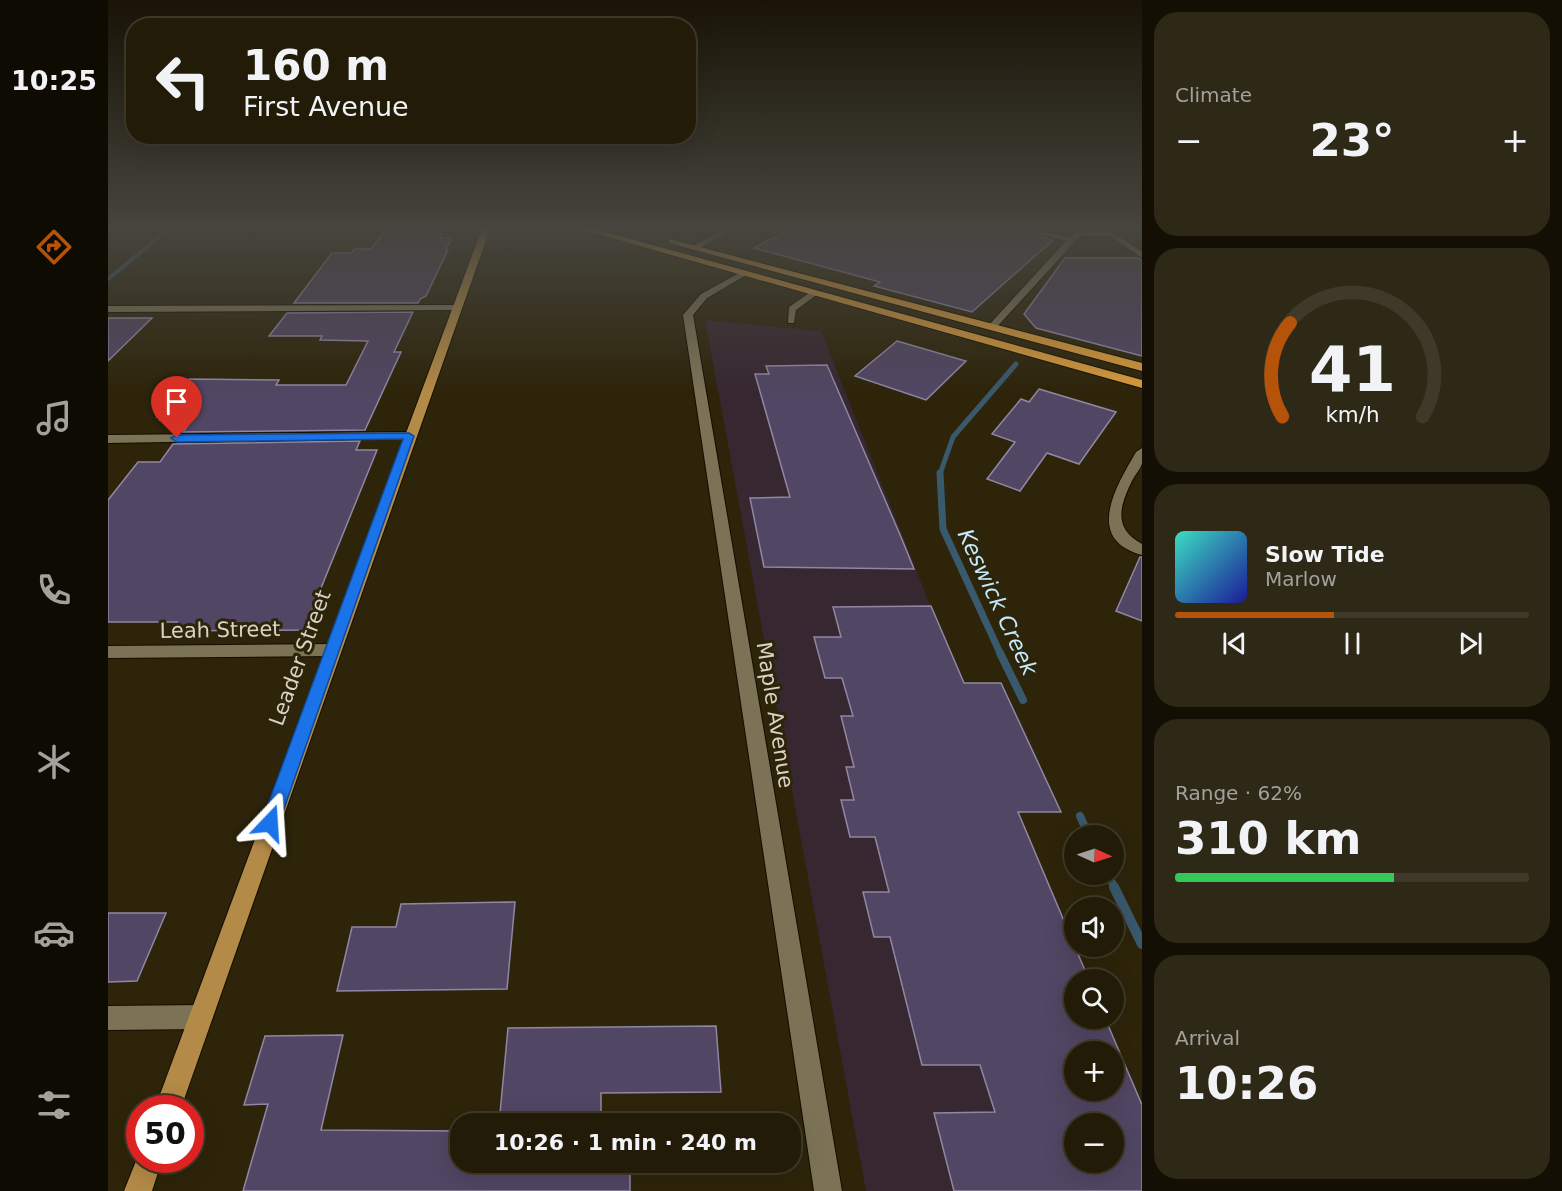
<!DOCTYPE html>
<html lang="en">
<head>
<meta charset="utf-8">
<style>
	:root { --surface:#221b08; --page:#2e2816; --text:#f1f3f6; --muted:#a2a19c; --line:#3f3929; --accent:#b45309 }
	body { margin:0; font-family:"DejaVu Sans",sans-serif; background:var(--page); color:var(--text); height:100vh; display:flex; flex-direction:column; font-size:22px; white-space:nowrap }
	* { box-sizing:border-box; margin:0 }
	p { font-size:20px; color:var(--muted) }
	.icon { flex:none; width:33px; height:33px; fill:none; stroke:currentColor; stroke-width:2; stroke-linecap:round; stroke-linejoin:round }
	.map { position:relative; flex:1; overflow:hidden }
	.panel { display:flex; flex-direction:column; gap:12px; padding:12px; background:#130f04; width:420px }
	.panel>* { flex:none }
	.guide { position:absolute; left:18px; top:18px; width:570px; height:126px; border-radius:24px; box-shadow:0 6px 24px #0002,0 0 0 2px var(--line); background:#221b08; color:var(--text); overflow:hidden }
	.needle { width:39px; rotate:93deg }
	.controls { position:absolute; left:956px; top:825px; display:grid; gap:12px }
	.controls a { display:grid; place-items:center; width:60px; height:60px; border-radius:50%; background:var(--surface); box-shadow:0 6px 24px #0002,0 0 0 2px var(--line); font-size:30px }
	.speed { position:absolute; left:18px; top:1095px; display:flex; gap:12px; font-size:30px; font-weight:700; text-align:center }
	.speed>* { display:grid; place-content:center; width:78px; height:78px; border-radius:50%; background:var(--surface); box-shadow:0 6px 24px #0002,0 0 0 2px var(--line); line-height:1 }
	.speed .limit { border:9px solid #d22; background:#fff; color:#111 }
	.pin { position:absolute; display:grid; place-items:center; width:51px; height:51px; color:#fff; margin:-62px -26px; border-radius:50% 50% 50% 0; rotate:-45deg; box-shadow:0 0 6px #0007 }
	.pin .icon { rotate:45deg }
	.me { position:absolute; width:66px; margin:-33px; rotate:20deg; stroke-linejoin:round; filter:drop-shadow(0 0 4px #0008) }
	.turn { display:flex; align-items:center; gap:21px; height:126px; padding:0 18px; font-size:27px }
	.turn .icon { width:78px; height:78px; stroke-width:2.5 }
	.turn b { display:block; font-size:42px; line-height:51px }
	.big { font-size:45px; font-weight:700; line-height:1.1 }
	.panel .widget { flex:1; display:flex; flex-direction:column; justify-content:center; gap:9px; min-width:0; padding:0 21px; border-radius:24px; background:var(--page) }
	.panel .dial { align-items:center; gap:0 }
	.dial svg { height:156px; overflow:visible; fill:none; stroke:var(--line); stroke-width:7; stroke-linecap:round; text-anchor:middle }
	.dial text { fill:var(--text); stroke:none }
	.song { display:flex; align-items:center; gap:18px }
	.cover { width:72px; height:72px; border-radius:9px; background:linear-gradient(135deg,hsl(170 70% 55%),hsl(240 70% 35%)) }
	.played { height:6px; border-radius:3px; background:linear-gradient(90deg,var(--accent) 45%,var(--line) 45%) }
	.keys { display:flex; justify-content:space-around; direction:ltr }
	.heat { display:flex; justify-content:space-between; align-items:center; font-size:33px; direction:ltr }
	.charge { height:9px; border-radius:4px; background:linear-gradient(90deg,#34c759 62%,var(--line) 0) }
	.trip { position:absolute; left:342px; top:1113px; width:351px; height:60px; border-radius:24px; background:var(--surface); box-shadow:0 6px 24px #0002,0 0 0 2px var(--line); font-weight:700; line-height:60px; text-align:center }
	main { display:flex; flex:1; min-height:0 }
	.menu { display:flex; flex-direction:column; width:108px; justify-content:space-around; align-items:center; background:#0e0b03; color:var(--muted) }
	.menu .icon { width:42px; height:42px }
	.menu .current { color:var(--accent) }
	.menu b { font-size:27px; color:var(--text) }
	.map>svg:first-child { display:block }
</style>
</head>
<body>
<main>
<nav class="menu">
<b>10:25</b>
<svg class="icon current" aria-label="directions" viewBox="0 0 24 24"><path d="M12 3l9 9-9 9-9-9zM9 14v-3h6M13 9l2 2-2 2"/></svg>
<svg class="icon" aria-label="music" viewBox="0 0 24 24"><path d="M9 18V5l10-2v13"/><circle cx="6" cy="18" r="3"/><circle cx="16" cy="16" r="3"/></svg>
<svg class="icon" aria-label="phone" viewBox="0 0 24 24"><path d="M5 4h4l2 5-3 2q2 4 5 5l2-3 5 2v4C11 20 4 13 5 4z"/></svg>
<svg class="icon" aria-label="climate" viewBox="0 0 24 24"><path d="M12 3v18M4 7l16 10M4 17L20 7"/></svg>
<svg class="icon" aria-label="car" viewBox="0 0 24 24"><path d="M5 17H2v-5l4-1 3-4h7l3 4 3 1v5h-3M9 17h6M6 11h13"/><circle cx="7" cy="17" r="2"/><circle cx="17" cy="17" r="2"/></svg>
<svg class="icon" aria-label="filters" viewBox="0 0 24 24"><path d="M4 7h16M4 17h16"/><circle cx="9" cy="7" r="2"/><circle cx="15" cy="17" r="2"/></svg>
</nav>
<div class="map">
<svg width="1034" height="1191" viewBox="0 0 1034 1191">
	<rect width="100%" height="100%" fill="#2d240a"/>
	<path fill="#372731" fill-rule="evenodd" d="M597,320L713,331L971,979L966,980V1090H1005L1034,1191H758ZM966,1124H1005V1162H966Z"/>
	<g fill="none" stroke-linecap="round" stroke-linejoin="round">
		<polyline stroke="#39596c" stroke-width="4" points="0,279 61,229"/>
		<polyline stroke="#39596c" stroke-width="5" points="832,474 845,437 908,364"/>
		<polyline stroke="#39596c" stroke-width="7" points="832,473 835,529 893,655"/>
		<g stroke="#39596c" stroke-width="8">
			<polyline points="892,653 915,700"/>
			<polyline points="972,816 981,836"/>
			<polyline points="1000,874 1007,889"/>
		</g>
		<polyline stroke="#39596c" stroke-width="10" points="1006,887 1034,944"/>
	</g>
	<g fill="#514663" stroke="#9187a3" stroke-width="1.5" fill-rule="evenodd">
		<polygon points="689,226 892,226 945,240 864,312 766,286 772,282 646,248"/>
		<polygon points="335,229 331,238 344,238 338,250 340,250 318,296 312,299 310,303 186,303 224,253 243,253 246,249 263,249 277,230"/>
		<polygon points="957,258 1030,258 1034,260 1034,356 928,328 916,314"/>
		<polygon points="305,312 286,352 293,352 257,430 75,432 84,420 52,420 55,417 49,417 81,379 171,380 168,385 238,385 260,341 212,340 214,336 161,336 179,313"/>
		<polygon points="0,318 44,318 0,361"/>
		<polygon points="789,341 858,361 818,400 747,376"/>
		<polygon points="719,365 793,537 806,569 656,567 642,498 682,497 647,374 661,374 658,366"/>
		<polygon points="931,389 1008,412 971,464 939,453 912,491 879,479 907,442 884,434 913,399 921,402"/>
		<polygon points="252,441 248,450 269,450 196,630 64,631 69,622 0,622 0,500 30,462 52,462 65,444"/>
		<polygon points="1032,557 1034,557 1034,621 1008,611"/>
		<path d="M823,606L856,683H893L953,812H910L981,980H966V1018H997L1034,1105V1191H846L826,1113L887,1112L872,1065H814L782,937H766L755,892H781L767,837H742L733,800H746L738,767H746L733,716H745L734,678H717L706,637H733L725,607ZM966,1052H1005V1090H966ZM966,1124H1005V1162H966Z"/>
		<polygon points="407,902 399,989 229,991 244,927 288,927 293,904"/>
		<polygon points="0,913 58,913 29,981 0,982"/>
		<polygon points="608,1026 613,1092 493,1093 493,1124 391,1124 400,1028"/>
		<polygon points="235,1035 213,1130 352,1131 352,1162 522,1162 522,1191 135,1191 160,1104 136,1105 157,1036"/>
	</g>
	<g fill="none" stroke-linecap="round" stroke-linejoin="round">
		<defs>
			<g id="minor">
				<polygon points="622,226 632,226 590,249 583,247"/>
				<polygon points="894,226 910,226 961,237 970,232 995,232 990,226 1034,226 1034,228 1000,228 1034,252 1034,258 1002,236 972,236 887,329 881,329 881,325 958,241"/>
				<polygon points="633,272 640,274 599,298 585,315 734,1191 706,1191 575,315 593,294"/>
				<polygon points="704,291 711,293 688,310 686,323 680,323 681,307"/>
				<polygon points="351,305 351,309 348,310 0,312 0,306"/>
				<polygon points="301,432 305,434 305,438 0,443 0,435"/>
				<path d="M1034,448C1034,453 1034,459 1034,463C1033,468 1028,474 1025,479C1012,505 1004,528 1034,544V555C975,539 1009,485 1028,452Z"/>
				<polygon points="224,644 230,646 232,650 230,654 224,656 0,658 0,646"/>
				<polygon points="93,1005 101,1009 105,1017 101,1025 93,1029 0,1030 0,1006"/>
			</g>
			<g id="major">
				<polygon points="375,226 383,226 73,1108 47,1108"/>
				<polygon points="32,1151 32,1160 54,1160 44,1191 16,1191"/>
			</g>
			<g id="highway">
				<polygon points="386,226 377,232 372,229 375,226"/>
				<polygon points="461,226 476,226 1034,380 1034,388"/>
				<polygon points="561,239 1034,363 1034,371 561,243"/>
			</g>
		</defs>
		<use href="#minor" stroke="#150d00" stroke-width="2"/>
		<use href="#major" stroke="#150d00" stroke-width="2"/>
		<use href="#highway" stroke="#150d00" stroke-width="2"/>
		<use href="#minor" fill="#7c7357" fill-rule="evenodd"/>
		<use href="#major" fill="#b38a47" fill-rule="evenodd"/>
		<use href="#highway" fill="#d79a3c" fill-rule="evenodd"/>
	</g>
	<linearGradient id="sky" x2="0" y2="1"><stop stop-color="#191406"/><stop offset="0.58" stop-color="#46453e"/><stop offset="1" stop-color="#46453e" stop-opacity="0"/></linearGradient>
	<rect width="1034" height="393" fill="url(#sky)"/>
	<polygon fill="#1a73e8" stroke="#114b97" stroke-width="1.5" points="301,433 306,436 171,823 168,828 162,831 156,828 153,823 295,439 69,442 63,438 69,435"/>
	<g text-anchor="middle" stroke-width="6" stroke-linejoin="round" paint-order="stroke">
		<g font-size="21" fill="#d8d3c4" stroke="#2d240a">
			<text transform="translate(112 630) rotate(-1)" y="7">Leah Street</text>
			<text transform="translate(192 658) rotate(-70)" y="7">Leader Street</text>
			<text transform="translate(667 715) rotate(81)" y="7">Maple Avenue</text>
		</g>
		<g font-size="22" font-style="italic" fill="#c5e9fe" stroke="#2d240a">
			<text transform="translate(890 602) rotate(65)" y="8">Keswick Creek</text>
		</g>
	</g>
</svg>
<div class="controls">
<a><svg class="needle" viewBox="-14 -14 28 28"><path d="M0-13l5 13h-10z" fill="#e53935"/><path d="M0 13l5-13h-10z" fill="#a2a19c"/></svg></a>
<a><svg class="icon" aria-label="sound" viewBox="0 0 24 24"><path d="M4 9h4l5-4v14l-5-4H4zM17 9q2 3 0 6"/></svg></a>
<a><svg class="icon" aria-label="search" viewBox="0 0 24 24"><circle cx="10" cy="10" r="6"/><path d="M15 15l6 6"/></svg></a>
<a>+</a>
<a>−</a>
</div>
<div class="speed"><div class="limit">50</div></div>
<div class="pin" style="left:69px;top:438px;background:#d93025"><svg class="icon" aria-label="arrive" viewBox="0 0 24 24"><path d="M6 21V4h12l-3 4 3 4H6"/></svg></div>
<svg class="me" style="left:162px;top:823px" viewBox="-20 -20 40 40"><path d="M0-17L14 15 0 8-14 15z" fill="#1a73e8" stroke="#fff" stroke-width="4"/></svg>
<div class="trip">10:26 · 1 min · 240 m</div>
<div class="guide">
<div class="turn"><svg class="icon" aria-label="left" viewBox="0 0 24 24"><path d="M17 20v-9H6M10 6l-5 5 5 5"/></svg><div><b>160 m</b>First Avenue</div></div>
</div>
</div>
<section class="panel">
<div class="widget"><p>Climate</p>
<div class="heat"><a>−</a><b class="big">23°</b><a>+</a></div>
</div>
<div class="widget dial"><svg viewBox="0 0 100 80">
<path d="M14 69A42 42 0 1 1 86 69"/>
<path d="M14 69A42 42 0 0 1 18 21" stroke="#b45309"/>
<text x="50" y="56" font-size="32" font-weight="700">41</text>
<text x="50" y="72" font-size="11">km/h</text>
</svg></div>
<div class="widget">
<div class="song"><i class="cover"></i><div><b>Slow Tide</b><p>Marlow</p></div></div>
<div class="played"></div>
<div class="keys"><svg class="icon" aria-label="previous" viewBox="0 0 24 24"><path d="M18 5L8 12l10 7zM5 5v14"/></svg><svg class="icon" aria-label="pause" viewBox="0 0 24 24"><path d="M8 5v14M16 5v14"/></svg><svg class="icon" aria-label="next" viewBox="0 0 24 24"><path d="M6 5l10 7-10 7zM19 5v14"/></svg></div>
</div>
<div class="widget"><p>Range · 62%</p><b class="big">310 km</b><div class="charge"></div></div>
<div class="widget"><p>Arrival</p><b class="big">10:26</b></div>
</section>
</main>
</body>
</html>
